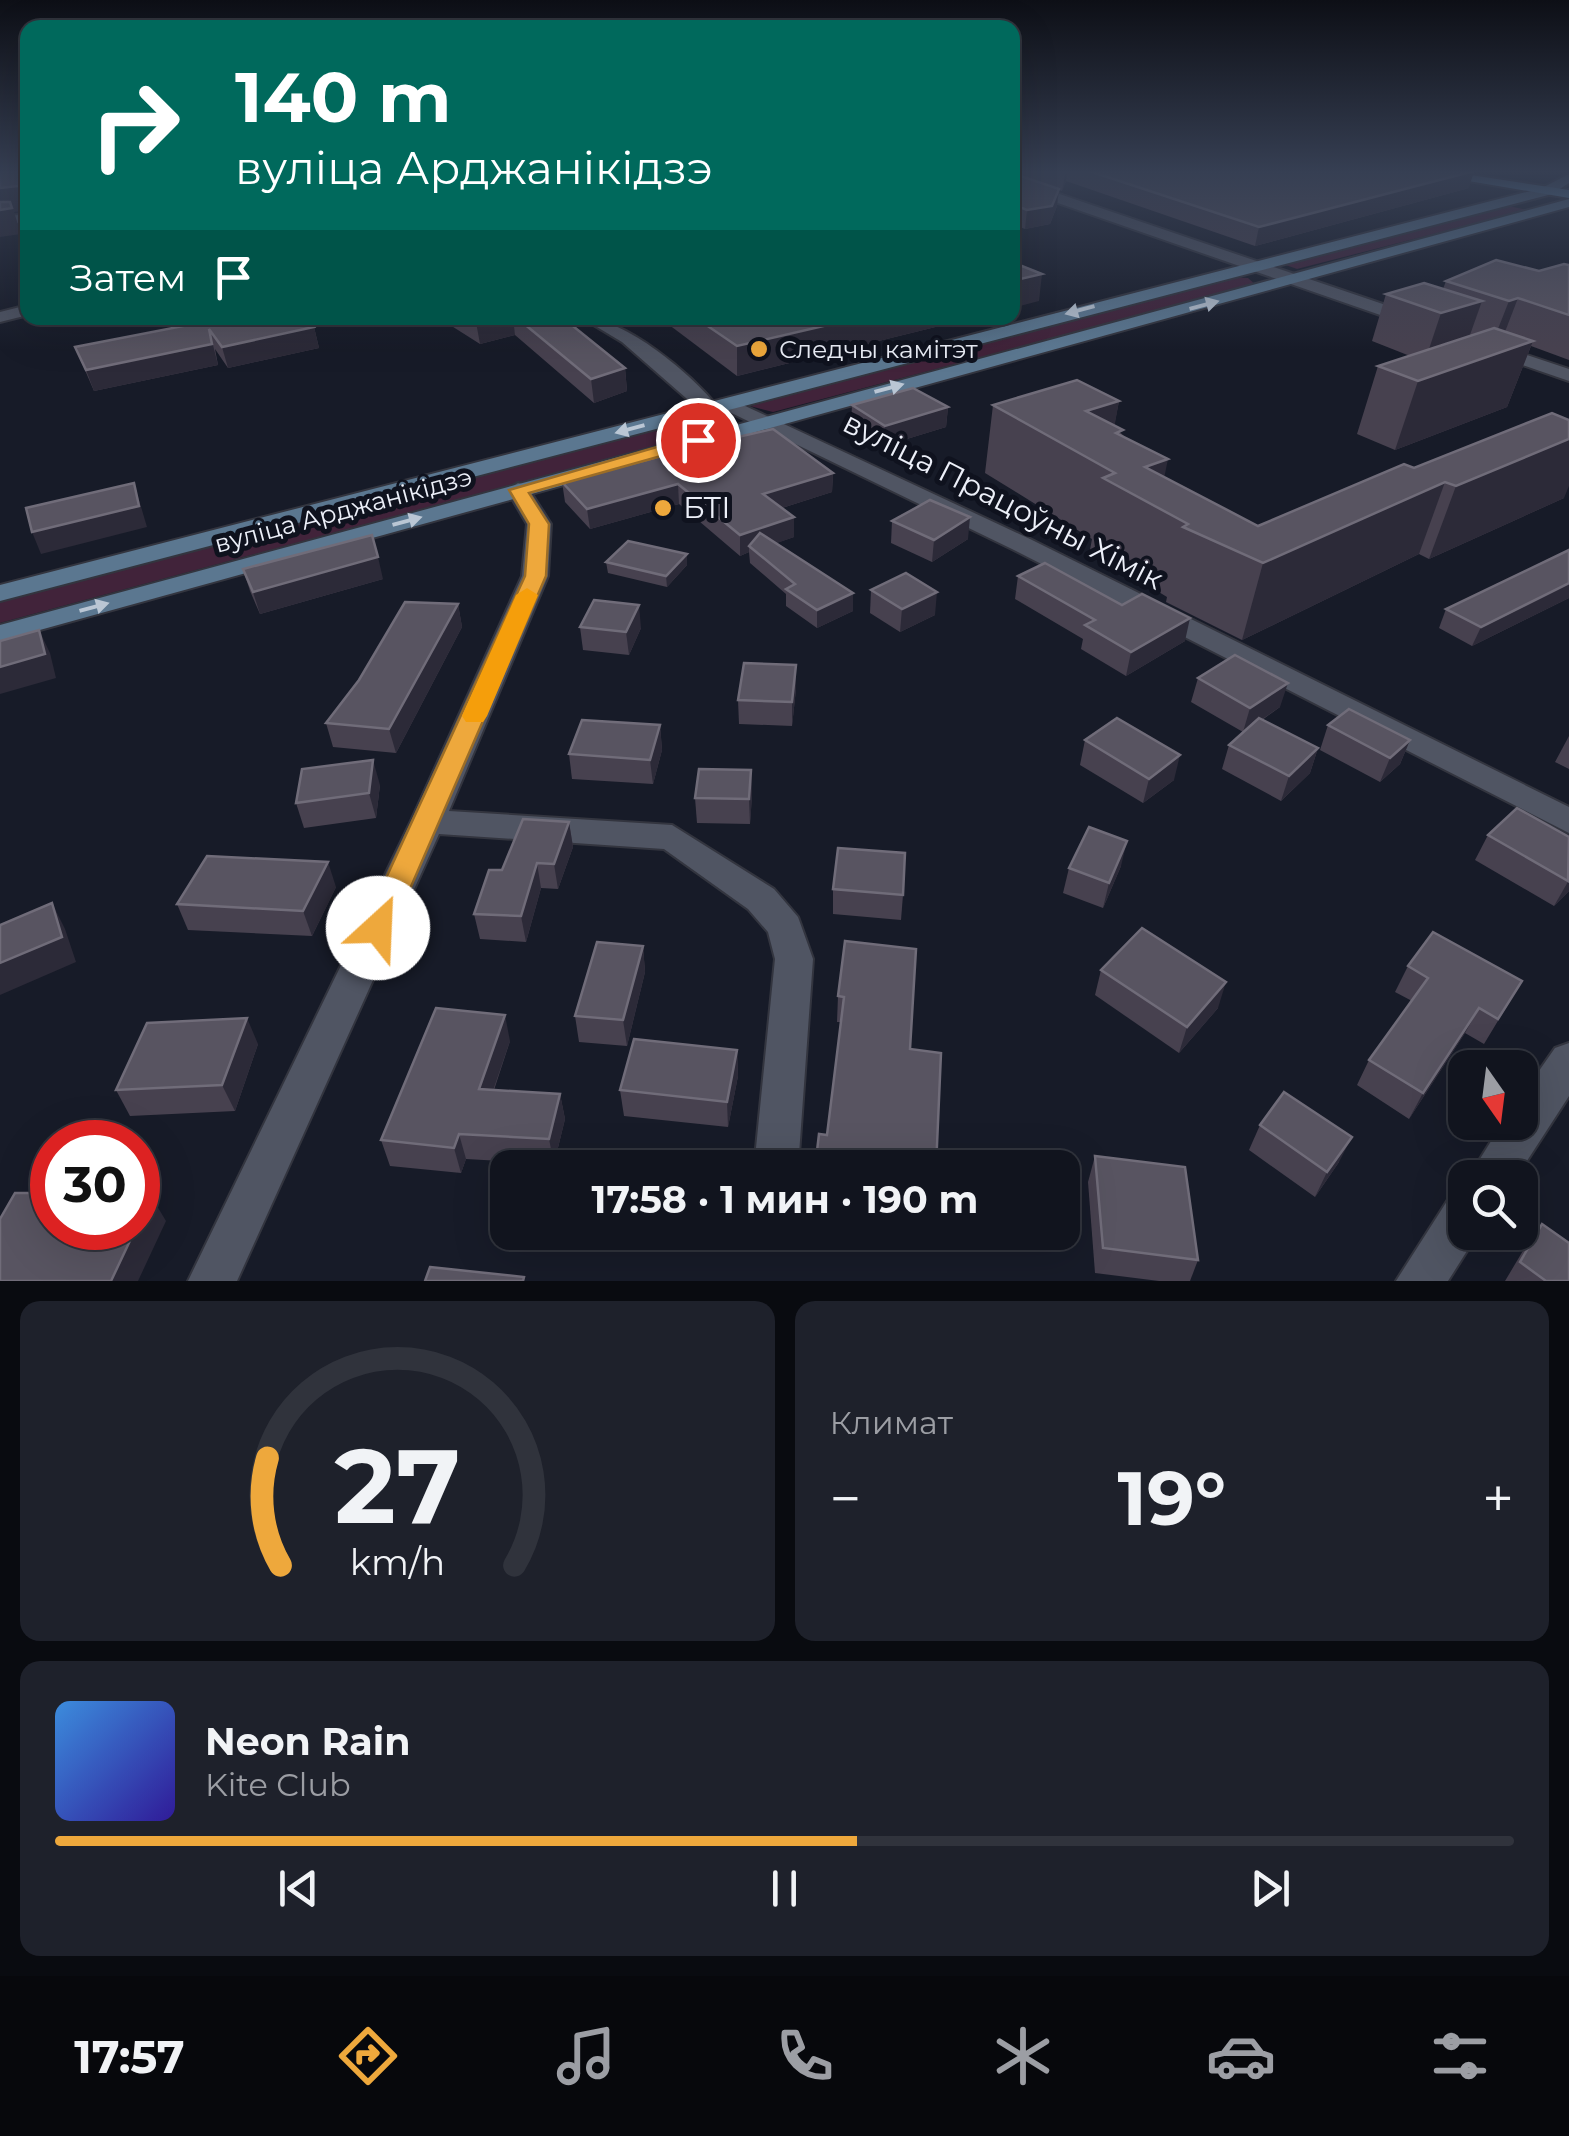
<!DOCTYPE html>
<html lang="ru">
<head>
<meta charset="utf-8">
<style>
	:root { --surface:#11141e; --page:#1e212b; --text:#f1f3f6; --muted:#9c9ea4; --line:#30333c; --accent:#eea83c }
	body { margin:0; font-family:Montserrat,sans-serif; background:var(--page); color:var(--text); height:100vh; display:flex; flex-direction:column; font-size:38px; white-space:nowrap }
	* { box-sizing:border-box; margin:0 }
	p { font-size:32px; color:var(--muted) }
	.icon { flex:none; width:55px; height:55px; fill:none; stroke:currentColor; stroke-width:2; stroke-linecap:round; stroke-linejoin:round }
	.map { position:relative; height:1281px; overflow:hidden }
	.details { display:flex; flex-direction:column; gap:20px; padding:20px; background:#090b10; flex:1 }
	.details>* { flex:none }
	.guide { position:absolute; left:20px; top:20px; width:1000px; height:305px; border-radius:20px; box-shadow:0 10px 40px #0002,0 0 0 2px var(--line); background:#00695c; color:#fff; overflow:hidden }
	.needle { width:65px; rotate:166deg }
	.tools { position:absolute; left:1448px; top:1050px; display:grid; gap:20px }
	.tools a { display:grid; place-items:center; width:90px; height:90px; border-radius:20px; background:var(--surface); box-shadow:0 10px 40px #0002,0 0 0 2px var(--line); font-size:50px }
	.speed { position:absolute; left:30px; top:1120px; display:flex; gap:20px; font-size:50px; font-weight:700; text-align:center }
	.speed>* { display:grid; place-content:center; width:130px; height:130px; border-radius:50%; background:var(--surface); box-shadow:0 10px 40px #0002,0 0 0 2px var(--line); line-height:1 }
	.speed .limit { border:15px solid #d22; background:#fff; color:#111 }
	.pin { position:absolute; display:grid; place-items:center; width:85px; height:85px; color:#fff; margin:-42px; border:5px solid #fff; border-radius:50%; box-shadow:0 2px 10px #0007 }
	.me { position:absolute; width:110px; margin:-55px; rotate:25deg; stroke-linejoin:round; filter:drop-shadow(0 0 8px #0008) }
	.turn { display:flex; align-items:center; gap:35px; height:210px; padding:0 50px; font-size:45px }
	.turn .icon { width:130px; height:130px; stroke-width:2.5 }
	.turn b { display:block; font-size:70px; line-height:85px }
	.then { display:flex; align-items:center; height:95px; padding:0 50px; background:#0003; gap:20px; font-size:38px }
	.big { font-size:75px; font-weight:700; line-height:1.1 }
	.details .card { flex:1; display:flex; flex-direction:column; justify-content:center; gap:15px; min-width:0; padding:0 35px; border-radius:20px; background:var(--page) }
	.details .dial { align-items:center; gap:0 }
	.dial svg { height:260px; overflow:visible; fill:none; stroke:var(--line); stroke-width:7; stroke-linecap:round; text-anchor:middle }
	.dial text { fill:var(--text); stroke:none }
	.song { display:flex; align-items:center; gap:30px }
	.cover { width:120px; height:120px; border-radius:15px; background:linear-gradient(135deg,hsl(210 70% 55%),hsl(250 70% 35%)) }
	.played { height:10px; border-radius:5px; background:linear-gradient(90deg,var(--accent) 55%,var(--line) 55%) }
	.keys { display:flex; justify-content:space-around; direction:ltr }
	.heat { display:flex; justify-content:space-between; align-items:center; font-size:55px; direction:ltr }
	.details .tiles { flex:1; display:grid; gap:20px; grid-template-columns:1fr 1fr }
	.card:last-child { grid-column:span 2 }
	.trip { position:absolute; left:490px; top:1150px; width:590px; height:100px; border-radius:20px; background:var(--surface); box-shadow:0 10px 40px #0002,0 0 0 2px var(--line); font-weight:700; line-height:100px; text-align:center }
	.menu { display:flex; height:160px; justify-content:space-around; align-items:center; background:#07080c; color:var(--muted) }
	.menu .icon { width:70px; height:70px }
	.menu .active { color:var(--accent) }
	.menu b { font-size:45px; color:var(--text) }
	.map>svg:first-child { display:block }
</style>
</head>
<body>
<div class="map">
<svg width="1569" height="1281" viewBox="0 0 1569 1281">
	<rect width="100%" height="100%" fill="#171b28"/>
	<g fill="#41233a">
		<polygon points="1509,206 1527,210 1297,269 1280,263"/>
		<polygon points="1232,277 1248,278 1256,285 773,412 750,406"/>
		<polygon points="705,415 724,417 727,423 722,428 0,623 0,601"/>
	</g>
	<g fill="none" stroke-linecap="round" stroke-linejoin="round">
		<defs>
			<g id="minor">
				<polygon points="1012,178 1424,318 1427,322 1412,326 1012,187"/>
				<polygon points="28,214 28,222 0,225 0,217"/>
				<polygon points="28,305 28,315 0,322 0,312"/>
				<path d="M582,318C626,318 691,374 719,408L702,412L622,342Z"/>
				<polygon points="1491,343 1569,369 1569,381 1485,352 1485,344"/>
				<polygon points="728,398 1030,539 1569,807 1569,833 1012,549 721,408 718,404"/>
				<polygon points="518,483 526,485 551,524 548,576 449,811 672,825 774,889 798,917 813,959 798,1168 754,1168 775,959 768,932 748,909 664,849 439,834 237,1281 188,1281 411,821 522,576 527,524 507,490"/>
				<polygon points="1569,1043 1569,1096 1516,1178 1468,1178 1503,1122 1520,1122 1520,1098 1555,1048"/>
				<polygon points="1465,1192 1465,1232 1479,1232 1448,1281 1396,1281 1449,1198"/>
			</g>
			<g id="secondary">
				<polygon points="1569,174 1569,183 1552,194 0,601 0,585 1542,188"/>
				<polygon points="1569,199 1569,207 0,641 0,625"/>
			</g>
			<polygon id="primary" points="1404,170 1438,170 1569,190 1569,198"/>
		</defs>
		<use href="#minor" stroke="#33353f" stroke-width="4"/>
		<use href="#secondary" stroke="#33353f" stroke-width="4"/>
		<use href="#primary" stroke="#33353f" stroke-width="4"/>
		<use href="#minor" fill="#505563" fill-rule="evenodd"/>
		<use href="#secondary" fill="#5b7790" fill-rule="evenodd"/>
		<use href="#primary" fill="#6698bd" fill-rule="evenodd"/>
	</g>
	<g fill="#47414f">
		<polygon points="1012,170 1469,170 1469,188 1255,246 1066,181 1062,191 1059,190 1057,206 1050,224 1025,229 1012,224"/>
		<polygon points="1569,265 1569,360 1531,346 1507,407 1395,450 1357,434 1378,366 1410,356 1372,341 1386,294 1443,289 1446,281 1539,271"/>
		<polygon points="193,318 306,318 314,327 319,348 228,368 215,349 218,365 94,391 75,347 197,323"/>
		<polygon points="439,318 575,318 566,320 625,368 627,391 594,403 515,335 480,344"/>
		<polygon points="660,318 972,318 737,376"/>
		<polygon points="1119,401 1114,426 1164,477 1258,526 1414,468 1564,498 1429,559 1419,554 1242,640 1166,602 1167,597 1090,550 1092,539 985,473 993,405"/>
		<polygon points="852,405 948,407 946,427 884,446 851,425"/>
		<polygon points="833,473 832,492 782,508 794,537 776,543 853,611 817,628 786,606 786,594 750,563 749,552 740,556 679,504 590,529 565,502 562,482"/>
		<polygon points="892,521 968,539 932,562 891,543"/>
		<polygon points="1569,550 1569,598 1472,646 1439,628 1446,609"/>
		<polygon points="606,562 687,565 667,587 608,573"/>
		<polygon points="243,569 383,579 260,614 250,591"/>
		<polygon points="1018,576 1122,605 1185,641 1126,676 1081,649 1083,639 1015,599"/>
		<polygon points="871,590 935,615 900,632 870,613"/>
		<polygon points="458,604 462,627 396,753 333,747 326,723 359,680"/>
		<polygon points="580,627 641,628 629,655 583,650"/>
		<polygon points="1198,678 1280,707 1262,720 1318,748 1310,773 1281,801 1222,769 1229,745 1243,732 1191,702"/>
		<polygon points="796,689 792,726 739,724 738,700"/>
		<polygon points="660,725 662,750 653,784 572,779 569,754"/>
		<polygon points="1328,725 1410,740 1400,764 1380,782 1320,750"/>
		<polygon points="1569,736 1569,769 1555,762"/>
		<polygon points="1085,740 1174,780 1143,803 1080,765"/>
		<polygon points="751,770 752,795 750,824 697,823 695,798"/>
		<polygon points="380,785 376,818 304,828 296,803"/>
		<polygon points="569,822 573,847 558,889 541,888 526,942 480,939 474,914 502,870"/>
		<polygon points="1488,835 1569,837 1569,891 1554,906 1475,860"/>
		<polygon points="1121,866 1103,908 1063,893 1069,868"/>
		<polygon points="336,887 312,936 188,930 177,904"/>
		<polygon points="833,889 903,895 901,920 833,914"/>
		<polygon points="845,941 910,1049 827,1135 841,1022 837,1022 838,996"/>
		<polygon points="643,946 645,972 627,1046 579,1042 575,1016"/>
		<polygon points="1408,966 1522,981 1484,1044 1465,1033 1409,1119 1357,1085 1369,1060 1412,1001 1395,992"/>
		<polygon points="1101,970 1218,1008 1179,1053 1095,995"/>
		<polygon points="510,1041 494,1090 560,1094 565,1119 554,1164 466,1159 461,1173 390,1166 381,1140"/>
		<polygon points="258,1044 235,1111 130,1116 116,1090"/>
		<polygon points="737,1050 738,1076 728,1127 624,1116 620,1090"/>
		<polygon points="1260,1125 1339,1162 1315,1197 1249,1150"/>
		<polygon points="1095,1156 1198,1260 1190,1281 1159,1281 1095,1273 1088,1182"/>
		<polygon points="1542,1224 1569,1281 1505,1281 1524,1249"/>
		<polygon points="815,1232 931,1232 929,1248"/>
	</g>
	<g fill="#2c2a38">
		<polygon points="1066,170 1067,170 1066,181 1062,191"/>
		<polygon points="1474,171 1469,188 1255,246 1259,227"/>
		<polygon points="28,185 28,210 14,212 21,234 0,237 0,188"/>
		<polygon points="1059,189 1057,206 1050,224 1025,229 1027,210"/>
		<polygon points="1042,274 1039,301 1012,308 1012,281"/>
		<polygon points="1518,298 1503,337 1494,339 1509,301"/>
		<polygon points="1482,301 1465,349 1425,361 1441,313"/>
		<polygon points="496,318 513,318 515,335 480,344 476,322"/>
		<polygon points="858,318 972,318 737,376 737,346"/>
		<polygon points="314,327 319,348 228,368 222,347"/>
		<polygon points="209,329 218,365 94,391 86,370"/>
		<polygon points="1533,341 1507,407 1395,450 1418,381"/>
		<polygon points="625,368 627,391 594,403 591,379"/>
		<polygon points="1119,401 1107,468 1086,411"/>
		<polygon points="948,407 946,427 884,446 885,426"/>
		<polygon points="1569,439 1569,486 1564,498 1429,559 1456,486"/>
		<polygon points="1168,459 1158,508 1145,467"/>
		<polygon points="833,473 832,492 763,514 763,494"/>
		<polygon points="1445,482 1419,554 1242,640 1263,563"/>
		<polygon points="134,483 147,527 41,554 32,532"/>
		<polygon points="678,484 679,504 590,529 587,509"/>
		<polygon points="794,517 794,537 755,551 749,546 749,552 740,556 740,535"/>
		<polygon points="970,517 968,539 932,562 934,540"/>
		<polygon points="687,554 687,565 667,587 666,576"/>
		<polygon points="378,557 383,579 260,614 253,592"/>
		<polygon points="1569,583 1569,598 1472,646 1481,627"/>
		<polygon points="937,592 935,615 900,632 902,609"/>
		<polygon points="853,593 853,611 817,628 817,610"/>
		<polygon points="458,604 462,627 396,753 389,729"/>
		<polygon points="639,605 641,628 629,655 626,632"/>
		<polygon points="1190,618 1185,641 1126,676 1131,652"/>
		<polygon points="39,630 50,653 56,678 0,694 0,667"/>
		<polygon points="796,665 796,689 792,726 792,702"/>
		<polygon points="1288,683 1280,707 1243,732 1250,708"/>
		<polygon points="660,725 662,750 653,784 650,760"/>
		<polygon points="1410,740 1400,764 1380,782 1390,758"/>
		<polygon points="1318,748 1310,773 1281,801 1289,776"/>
		<polygon points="1180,755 1174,780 1143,803 1149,779"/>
		<polygon points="373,760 380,785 376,818 369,793"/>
		<polygon points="751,770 752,795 750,824 749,799"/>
		<polygon points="569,822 573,847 558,889 554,864"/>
		<polygon points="1127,841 1121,866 1103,908 1109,883"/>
		<polygon points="328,862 336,887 312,936 303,911"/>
		<polygon points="537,863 541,888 526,942 521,916"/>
		<polygon points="1569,880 1569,891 1554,906"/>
		<polygon points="52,903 65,929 76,962 0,995 0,963"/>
		<polygon points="643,946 645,972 627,1046 623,1020"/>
		<polygon points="1226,982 1218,1008 1179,1053 1187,1027"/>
		<polygon points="1479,1008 1465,1033 1409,1119 1423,1093"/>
		<polygon points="505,1015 510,1041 485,1114 479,1089"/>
		<polygon points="247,1018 258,1044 235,1111 222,1085"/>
		<polygon points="737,1050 738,1076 728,1127 727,1102"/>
		<polygon points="560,1094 565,1119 554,1164 549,1139"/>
		<polygon points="459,1134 466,1159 461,1173 454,1148"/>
		<polygon points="1352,1137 1339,1162 1315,1197 1327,1172"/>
		<polygon points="151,1196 166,1221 138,1281 111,1281 136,1228 138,1228 138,1224"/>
	</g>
	<g fill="#585461" stroke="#706c79" stroke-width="2.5">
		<polygon points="0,170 28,170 28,185 0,188"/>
		<polygon points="1086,170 1469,170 1474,171 1259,227"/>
		<polygon points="1012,173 1059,189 1052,206 1027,210 1012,204"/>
		<polygon points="0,202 10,202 12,208 0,210"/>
		<polygon points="1496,260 1539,271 1564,264 1569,265 1569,315 1518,298 1509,301 1446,281"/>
		<polygon points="1012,262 1042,274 1012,281"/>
		<polygon points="1424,283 1482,301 1441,313 1386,294"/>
		<polygon points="201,318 306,318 314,327 222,347 209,329 212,344 86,370 75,347 204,322"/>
		<polygon points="469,318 496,318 476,322"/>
		<polygon points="517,318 563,318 625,368 591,379"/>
		<polygon points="696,318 858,318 737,346"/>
		<polygon points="1494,328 1533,341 1418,381 1378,366"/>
		<polygon points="1077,380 1119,401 1086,411 1123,430 1116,433 1168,459 1145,467 1258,526 1404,464 1414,468 1552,413 1569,420 1569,439 1456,486 1445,482 1263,563 1183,527 1188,524 1103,478 1115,473 993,405"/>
		<polygon points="913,388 948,407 885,426 852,405"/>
		<polygon points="773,429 833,473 763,494 794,517 740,535 678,484 587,509 562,482 712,443"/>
		<polygon points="134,483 139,506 32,532 26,508"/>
		<polygon points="930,500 970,517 934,540 892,521"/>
		<polygon points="760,533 853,593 817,610 786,589 795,584 749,546"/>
		<polygon points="372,535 378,557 253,592 243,569"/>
		<polygon points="628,541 687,554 666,576 606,562"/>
		<polygon points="1569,550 1569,583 1481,627 1446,609"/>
		<polygon points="1045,563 1122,605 1142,594 1190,618 1131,652 1085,625 1095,620 1018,576"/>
		<polygon points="906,573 937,592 902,609 871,590"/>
		<polygon points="594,600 639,605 626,632 580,627"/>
		<polygon points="405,602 458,604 389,729 326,723 359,680"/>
		<polygon points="39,630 45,654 0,667 0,641"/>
		<polygon points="1235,655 1288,683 1250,708 1198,678"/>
		<polygon points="744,663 796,665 792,702 738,700"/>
		<polygon points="1349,709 1410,740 1390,758 1328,725"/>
		<polygon points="1117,718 1180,755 1149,779 1085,740"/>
		<polygon points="1259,718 1318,748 1289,776 1229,745"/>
		<polygon points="582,720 660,725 650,760 569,754"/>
		<polygon points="373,760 369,793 296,803 302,769"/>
		<polygon points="699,769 751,770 749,799 695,798"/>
		<polygon points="1517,808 1569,837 1568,881 1488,835"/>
		<polygon points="523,819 569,822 554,864 537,863 521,916 474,914 489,870 502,870"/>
		<polygon points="1089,827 1127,841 1109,883 1069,868"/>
		<polygon points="838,848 905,853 903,895 833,889"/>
		<polygon points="207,856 328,862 303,911 177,904"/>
		<polygon points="52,903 62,937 0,963 0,925"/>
		<polygon points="1142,928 1226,982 1187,1027 1101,970"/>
		<polygon points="1433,932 1522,981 1498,1019 1479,1008 1423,1093 1369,1060 1428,978 1408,966"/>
		<polygon points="845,941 916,949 910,1049 941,1053 936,1168 815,1168 819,1134 827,1135 844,997 838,996"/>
		<polygon points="597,942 643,946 623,1020 575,1016"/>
		<polygon points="436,1008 505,1015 479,1089 560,1094 549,1139 459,1134 454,1148 381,1140"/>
		<polygon points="247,1018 222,1085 116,1090 147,1023"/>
		<polygon points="634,1039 737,1050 727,1102 620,1090"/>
		<polygon points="1284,1092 1352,1137 1327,1172 1260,1125"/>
		<polygon points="1095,1156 1185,1167 1198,1260 1103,1248"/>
		<polygon points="15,1193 52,1193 52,1228 136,1228 111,1281 0,1281 0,1219"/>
		<polygon points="138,1195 151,1196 138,1224"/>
		<polygon points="1542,1224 1569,1243 1569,1281 1546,1281 1520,1262"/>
		<polygon points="430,1267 524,1277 523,1281 425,1281"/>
	</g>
	<defs><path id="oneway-solid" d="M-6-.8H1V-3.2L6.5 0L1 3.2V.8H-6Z" transform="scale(2.5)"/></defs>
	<g fill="#bac6d4">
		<use href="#oneway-solid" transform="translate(1204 305) rotate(-15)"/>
		<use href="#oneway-solid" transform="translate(1080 310) rotate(165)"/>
		<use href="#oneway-solid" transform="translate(889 388) rotate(-15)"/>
		<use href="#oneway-solid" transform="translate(630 429) rotate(165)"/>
		<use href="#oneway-solid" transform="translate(407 521) rotate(-15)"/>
		<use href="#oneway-solid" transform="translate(94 607) rotate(-15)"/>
	</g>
	<linearGradient id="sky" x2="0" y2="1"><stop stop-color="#0d0f16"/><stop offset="0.49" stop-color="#363f53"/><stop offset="1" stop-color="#363f53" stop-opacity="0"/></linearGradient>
	<rect width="1569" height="350" fill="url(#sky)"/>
	<polygon fill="#eea83c" stroke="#9b6d27" stroke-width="2.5" points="698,435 704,436 704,444 529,493 549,524 546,576 393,928 389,936 368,936 363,928 525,576 529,524 509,490"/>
	<polygon fill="#f59e0b" points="527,588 538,595 487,716 483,722 466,722 462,716 516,595"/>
	<g fill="#eea83c" stroke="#0f121e" stroke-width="4">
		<circle cx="759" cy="349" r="10"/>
		<circle cx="663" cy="508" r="10"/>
	</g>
	<g text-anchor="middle" stroke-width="10" stroke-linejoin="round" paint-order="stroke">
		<g font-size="25" fill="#edf0f9" stroke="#0f121e" text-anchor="start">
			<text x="779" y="358">Следчы камітэт</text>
		</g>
		<g font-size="25" fill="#edf0f9" stroke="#0f121e">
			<text transform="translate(343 510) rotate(-15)" y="9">вуліца Арджанікідзэ</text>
		</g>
		<g font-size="30" fill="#edf0f9" stroke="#0f121e">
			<text transform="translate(1003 501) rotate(27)" y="10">вуліца Працоўны Хімік</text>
		</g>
		<g font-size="30" fill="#edf0f9" stroke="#0f121e" text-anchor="start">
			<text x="683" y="518">БТІ</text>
		</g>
	</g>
</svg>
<div class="tools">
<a><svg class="needle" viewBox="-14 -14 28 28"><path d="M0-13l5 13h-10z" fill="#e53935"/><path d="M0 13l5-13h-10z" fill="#9c9ea4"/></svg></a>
<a><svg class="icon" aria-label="search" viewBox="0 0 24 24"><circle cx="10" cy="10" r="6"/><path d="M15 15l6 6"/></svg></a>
</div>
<div class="speed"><div class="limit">30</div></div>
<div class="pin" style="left:698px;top:440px;background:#d93025"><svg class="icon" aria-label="arrive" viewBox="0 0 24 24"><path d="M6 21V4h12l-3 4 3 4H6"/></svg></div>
<svg class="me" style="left:378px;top:928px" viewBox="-20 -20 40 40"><circle r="19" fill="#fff"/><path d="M0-13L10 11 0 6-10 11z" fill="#eea83c"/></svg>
<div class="trip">17:58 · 1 мин · 190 m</div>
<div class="guide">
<div class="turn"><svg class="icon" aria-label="right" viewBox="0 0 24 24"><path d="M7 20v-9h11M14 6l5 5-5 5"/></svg><div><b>140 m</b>вуліца Арджанікідзэ</div></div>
<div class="then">Затем<svg class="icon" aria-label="arrive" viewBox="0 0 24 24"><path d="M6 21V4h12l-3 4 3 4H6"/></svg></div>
</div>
</div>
<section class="details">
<div class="tiles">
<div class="card dial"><svg viewBox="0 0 100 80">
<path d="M14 69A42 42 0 1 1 86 69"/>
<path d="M14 69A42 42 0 0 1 10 36" stroke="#eea83c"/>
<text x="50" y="56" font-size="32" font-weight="700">27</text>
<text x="50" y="72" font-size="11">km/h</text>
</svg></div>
<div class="card"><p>Климат</p>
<div class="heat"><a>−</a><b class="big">19°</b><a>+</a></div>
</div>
<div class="card">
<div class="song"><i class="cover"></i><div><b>Neon Rain</b><p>Kite Club</p></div></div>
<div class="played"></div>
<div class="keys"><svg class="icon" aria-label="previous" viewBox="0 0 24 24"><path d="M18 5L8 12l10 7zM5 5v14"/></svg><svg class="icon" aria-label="pause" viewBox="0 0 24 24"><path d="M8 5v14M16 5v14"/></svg><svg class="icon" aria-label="next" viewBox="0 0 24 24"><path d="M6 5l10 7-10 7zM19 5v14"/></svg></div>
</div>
</div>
</section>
<nav class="menu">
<b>17:57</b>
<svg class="icon active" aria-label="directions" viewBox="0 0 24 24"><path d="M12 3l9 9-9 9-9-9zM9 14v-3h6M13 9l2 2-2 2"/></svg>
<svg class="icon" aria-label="music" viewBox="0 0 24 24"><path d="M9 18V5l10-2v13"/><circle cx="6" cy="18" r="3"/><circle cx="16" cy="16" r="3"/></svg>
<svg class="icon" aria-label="phone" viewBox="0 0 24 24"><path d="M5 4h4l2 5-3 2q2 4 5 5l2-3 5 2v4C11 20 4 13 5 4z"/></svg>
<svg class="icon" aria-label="climate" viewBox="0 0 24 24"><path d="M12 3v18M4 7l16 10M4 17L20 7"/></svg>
<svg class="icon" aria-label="car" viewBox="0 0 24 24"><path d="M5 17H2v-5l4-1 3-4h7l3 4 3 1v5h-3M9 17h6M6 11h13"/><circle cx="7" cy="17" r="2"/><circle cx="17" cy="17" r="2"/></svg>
<svg class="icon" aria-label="filters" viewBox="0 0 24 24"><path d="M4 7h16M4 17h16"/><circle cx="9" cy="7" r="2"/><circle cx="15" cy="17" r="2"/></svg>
</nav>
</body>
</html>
